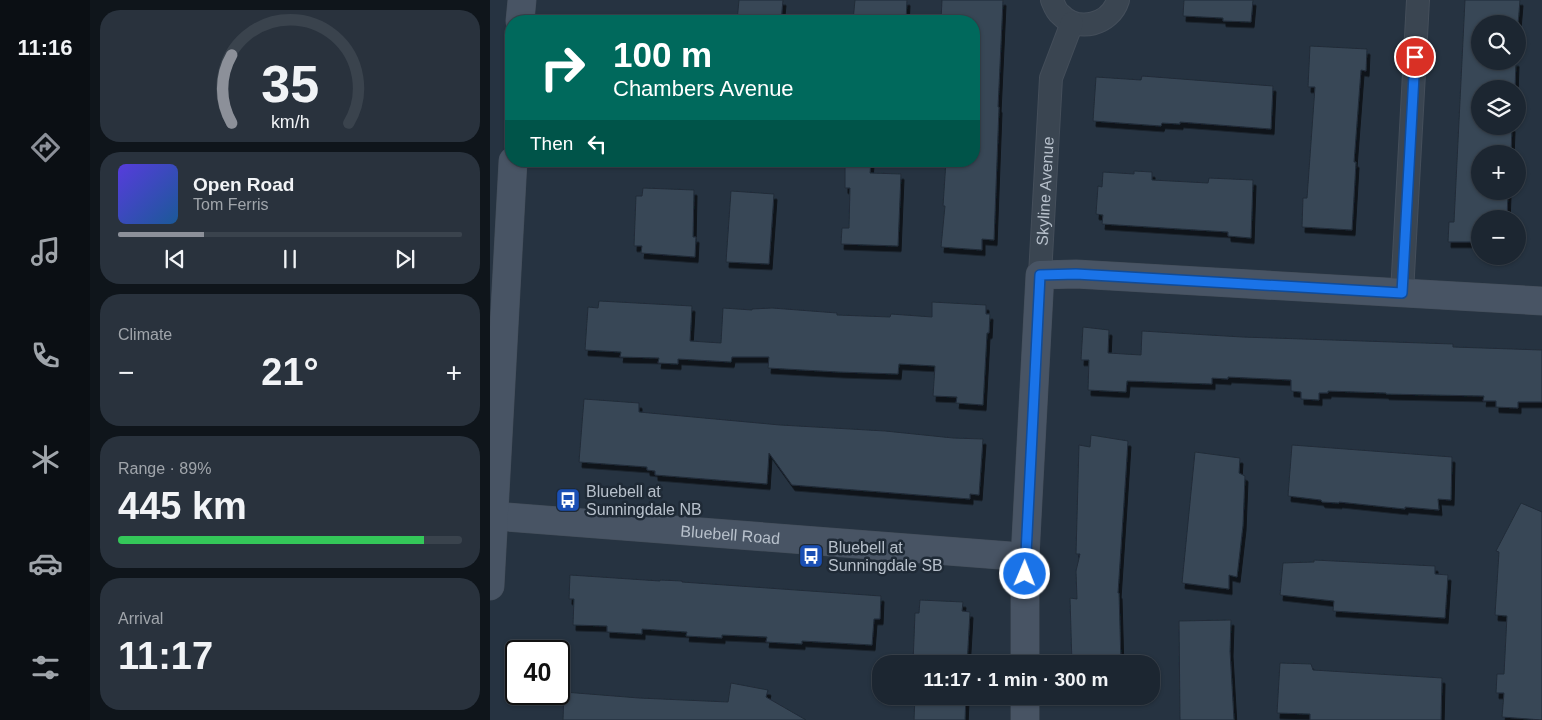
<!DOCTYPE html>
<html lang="en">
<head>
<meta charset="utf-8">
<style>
	:root { --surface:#1c2631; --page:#29323d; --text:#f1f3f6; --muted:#a0a5ab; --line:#3a434d; --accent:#8c9099 }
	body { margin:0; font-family:Arial,sans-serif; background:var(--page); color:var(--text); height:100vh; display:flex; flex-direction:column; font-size:19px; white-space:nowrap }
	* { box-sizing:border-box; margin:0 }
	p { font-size:16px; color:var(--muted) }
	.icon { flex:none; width:28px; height:28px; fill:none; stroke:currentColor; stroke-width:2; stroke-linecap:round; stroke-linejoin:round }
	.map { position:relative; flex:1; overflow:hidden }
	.details { display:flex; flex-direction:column; gap:10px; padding:10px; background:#0f151b; width:400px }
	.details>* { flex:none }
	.top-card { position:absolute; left:15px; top:15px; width:475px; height:152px; border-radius:20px; box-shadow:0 1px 4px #0004,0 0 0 1px var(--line); background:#00695c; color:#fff; overflow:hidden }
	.fabs { position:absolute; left:981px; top:15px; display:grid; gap:10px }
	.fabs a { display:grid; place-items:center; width:55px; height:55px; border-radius:50%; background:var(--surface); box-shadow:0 1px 4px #0004,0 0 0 1px var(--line); font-size:25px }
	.speed { position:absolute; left:15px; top:640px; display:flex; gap:10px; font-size:25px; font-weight:700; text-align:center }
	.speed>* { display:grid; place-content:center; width:65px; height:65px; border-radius:50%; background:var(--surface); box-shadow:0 1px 4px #0004,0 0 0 1px var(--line); line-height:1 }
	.speed .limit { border:2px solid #111; border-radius:8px; background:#fff; color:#111 }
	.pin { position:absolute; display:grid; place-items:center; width:42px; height:42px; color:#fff; margin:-21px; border:2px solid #fff; border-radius:50%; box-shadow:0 1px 5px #0007 }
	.me { position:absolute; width:55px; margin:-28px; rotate:1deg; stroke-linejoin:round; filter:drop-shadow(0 0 4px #0008) }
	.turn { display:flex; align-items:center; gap:18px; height:105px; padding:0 25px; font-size:22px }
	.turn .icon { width:65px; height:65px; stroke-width:2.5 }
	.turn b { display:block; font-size:35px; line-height:42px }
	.then { display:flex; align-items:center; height:48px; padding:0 25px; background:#0003; gap:10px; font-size:19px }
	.big { font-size:38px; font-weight:700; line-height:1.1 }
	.details .card { flex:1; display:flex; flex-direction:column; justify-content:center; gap:8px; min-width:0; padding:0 18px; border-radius:20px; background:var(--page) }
	.details .dial { align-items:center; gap:0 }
	.dial svg { height:130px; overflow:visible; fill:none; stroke:var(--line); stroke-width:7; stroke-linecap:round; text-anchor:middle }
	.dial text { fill:var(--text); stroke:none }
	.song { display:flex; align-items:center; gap:15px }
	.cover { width:60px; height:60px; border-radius:8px; background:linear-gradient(135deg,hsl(250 70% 55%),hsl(210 70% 35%)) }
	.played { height:5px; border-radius:2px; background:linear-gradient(90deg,var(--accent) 25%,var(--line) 25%) }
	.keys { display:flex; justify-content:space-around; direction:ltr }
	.heat { display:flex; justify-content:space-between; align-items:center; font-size:28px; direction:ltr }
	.charge { height:8px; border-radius:4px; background:linear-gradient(90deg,#34c759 89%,var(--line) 0) }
	.trip { position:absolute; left:382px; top:655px; width:288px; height:50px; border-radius:20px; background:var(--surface); box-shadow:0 1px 4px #0004,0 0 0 1px var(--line); font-weight:700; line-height:50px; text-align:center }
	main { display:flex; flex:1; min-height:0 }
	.tabs { display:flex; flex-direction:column; width:90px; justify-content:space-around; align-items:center; background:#0b0f14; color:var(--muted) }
	.tabs .icon { width:35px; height:35px }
	.tabs .selected { color:var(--accent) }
	.tabs b { font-size:22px; color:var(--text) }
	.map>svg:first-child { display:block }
</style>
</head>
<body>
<main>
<nav class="tabs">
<b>11:16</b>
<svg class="icon selected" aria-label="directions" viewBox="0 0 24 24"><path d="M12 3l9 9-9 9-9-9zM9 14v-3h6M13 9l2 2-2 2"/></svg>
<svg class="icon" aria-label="music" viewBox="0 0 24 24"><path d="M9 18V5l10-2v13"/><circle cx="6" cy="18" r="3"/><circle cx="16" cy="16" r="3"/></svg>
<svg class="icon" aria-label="phone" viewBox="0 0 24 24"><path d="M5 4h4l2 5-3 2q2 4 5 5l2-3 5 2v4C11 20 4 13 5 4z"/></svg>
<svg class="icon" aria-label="climate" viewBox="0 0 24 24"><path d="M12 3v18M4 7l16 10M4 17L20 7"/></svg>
<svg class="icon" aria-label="car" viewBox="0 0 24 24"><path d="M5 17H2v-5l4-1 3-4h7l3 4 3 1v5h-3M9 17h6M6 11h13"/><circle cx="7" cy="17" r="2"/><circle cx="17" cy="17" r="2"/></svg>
<svg class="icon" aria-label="filters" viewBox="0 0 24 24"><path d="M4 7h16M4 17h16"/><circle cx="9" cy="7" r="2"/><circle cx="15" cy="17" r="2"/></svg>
</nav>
<section class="details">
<div class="card dial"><svg viewBox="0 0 100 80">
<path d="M14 69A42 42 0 1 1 86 69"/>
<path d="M14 69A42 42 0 0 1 14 27" stroke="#8c9099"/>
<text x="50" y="56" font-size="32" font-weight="700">35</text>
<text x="50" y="72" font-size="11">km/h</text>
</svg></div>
<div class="card">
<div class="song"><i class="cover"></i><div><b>Open Road</b><p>Tom Ferris</p></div></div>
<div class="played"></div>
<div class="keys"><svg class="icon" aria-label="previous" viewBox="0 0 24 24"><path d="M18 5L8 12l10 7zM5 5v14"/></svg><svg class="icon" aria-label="pause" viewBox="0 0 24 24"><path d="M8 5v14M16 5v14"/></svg><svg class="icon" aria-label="next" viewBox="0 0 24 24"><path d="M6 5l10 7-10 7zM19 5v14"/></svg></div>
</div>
<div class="card"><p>Climate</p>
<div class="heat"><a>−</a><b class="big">21°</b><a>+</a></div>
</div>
<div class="card"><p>Range · 89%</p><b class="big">445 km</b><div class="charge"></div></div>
<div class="card"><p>Arrival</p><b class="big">11:17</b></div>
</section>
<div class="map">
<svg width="1052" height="720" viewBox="0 0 1052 720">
	<defs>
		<filter id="shadow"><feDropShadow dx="3" dy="5.5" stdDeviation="0" flood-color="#0009"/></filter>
	</defs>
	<rect width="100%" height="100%" fill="#263341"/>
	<g fill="#384757" stroke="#212c38" filter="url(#shadow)">
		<polygon points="249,0 293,0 291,21 247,21"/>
		<polygon points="365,0 417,0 416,21 363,21"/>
		<polygon points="452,0 513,0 509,86 508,107 509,107 504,240 492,239 492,250 451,247 455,206 453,206 456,161 484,161 484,21 451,21"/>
		<polygon points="694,0 763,0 761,22 733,21 733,18 693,16"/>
		<polygon points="975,0 1030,0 1028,24 990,24 990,61 1026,61 1025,89 990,89 990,126 1022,126 1021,154 990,154 990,191 1018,191 1017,219 990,219 990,242 958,242 959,222 964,222"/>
		<polygon points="820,46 877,49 876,71 871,70 864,162 866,162 862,230 812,227 813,198 817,198 825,87 818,87"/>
		<polygon points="652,76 783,86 781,129 690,122 690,124 672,123 671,126 603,121 606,77 651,80"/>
		<polygon points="355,161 381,161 380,173 411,174 408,246 351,244 352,228 359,228 360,188 355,188"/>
		<polygon points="644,171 662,172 662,180 718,183 719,178 763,180 761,238 738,236 738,232 612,224 613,215 606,214 608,186 612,187 613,172 644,174"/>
		<polygon points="153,188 204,190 203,237 206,237 205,257 151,253 152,246 144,246 146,196 152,196"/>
		<polygon points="241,191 284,194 279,264 236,262"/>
		<polygon points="109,301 202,306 200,341 231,343 233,308 262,310 262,309 282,308 347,313 347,315 400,317 401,314 442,317 442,302 496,305 496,314 500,314 499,333 497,333 493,405 466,403 467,397 443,396 445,366 409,364 408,374 349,372 278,368 279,357 242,357 241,362 188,359 188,364 168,363 169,358 130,357 131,352 95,350 98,307 108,308"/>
		<polygon points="593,327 619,330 618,353 651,355 652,331 752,337 963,344 963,347 1052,350 1052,402 1028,402 1028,408 1006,407 1006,401 993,401 994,396 896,394 896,393 838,391 838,393 829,393 829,400 811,399 811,392 801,391 801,380 738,377 738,379 722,378 722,384 637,381 636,392 598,390 599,360 591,360"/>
		<polygon points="94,399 149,403 149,412 290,425 395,431 463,438 493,439 489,495 480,494 480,499 302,485 279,453 277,484 165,475 165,471 157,470 157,467 89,462"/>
		<polygon points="601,435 638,441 628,593 629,593 631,664 582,664 580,598 587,599 586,571 590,554 586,554 589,445 600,447"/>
		<polygon points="802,445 962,457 961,500 948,499 949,510 915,507 915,509 849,502 849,503 832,502 831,500 798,496"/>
		<polygon points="705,452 750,458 749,473 755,476 753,525 747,577 739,575 739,589 692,583"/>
		<polygon points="1031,503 1052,512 1052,720 1012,717 1014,693 1006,693 1007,674 1014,674 1017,616 1005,615 1009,552 1006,551"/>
		<polygon points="824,560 945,566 945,574 958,575 955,618 843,611 844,601 790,595 793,563 824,562"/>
		<polygon points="80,575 170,581 170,580 192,581 192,582 391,596 390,619 384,619 382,645 312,641 312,644 276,642 277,637 232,635 232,638 196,636 197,632 152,629 152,634 117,632 117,626 83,625 84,599 79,599"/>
		<polygon points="430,600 473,602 472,611 480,612 477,664 423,664 425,613 429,613"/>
		<polygon points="741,620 740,651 744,720 690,720 689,621"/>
		<polygon points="790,663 821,664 823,670 952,678 951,720 820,720 820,714 787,713"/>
		<polygon points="241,683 278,690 276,697 316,720 73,720 74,692 149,698 238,702"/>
		<polygon points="425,696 476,696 475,720 424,720"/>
	</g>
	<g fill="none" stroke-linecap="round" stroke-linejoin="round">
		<defs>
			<g id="street">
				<path d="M562,0C564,5 566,11 570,14C588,33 620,25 628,0"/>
				<path id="s1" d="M550,275L561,78L582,23"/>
				<polyline points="912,293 928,0"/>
			</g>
			<g id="secondary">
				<polyline points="30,21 32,0"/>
				<path id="s2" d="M3,516L535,557"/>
				<polyline points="0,586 23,161"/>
				<polyline points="535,664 535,557 550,275 586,274 1052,301"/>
				<polyline points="535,720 535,696"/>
			</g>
		</defs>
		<use href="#street" stroke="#444e5a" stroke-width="24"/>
		<use href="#secondary" stroke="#444e5a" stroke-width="29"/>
		<use href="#street" stroke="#3a4551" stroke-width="22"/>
		<use href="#secondary" stroke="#485464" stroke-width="28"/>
	</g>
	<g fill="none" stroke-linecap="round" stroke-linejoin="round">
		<defs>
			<polyline id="route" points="535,574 550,275 586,274 912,293 925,57"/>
		</defs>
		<use href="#route" stroke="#114b97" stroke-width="12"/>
		<use href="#route" stroke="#1a73e8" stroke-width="9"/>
	</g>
	<defs>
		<symbol id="bus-square" viewBox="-11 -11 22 22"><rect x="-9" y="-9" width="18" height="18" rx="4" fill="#1a4fb4" stroke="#1f2a36"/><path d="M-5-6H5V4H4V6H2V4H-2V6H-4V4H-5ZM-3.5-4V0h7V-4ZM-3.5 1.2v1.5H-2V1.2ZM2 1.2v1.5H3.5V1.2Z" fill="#fff"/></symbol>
	</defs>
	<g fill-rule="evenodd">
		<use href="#bus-square" x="64" y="486" width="28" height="28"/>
		<use href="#bus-square" x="307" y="542" width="28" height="28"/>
	</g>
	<g text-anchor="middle" stroke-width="5" stroke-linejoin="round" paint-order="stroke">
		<g font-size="16" fill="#b7c0cb" stroke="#1f2a36">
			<text dy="6" stroke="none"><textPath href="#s1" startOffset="84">Skyline Avenue</textPath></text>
			<text dy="6" stroke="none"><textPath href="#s2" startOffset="238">Bluebell Road</textPath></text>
		</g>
		<g font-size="16" fill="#b7c0cb" stroke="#1f2a36" text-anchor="start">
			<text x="96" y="497">Bluebell at<tspan x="96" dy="18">Sunningdale NB</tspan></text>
			<text x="338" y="553">Bluebell at<tspan x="338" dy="18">Sunningdale SB</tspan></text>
		</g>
	</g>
</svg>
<div class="fabs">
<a><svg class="icon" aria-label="search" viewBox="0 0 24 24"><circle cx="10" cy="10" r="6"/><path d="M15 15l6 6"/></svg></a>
<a><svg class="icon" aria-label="layers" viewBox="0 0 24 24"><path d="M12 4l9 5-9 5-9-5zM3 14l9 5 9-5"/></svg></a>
<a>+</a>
<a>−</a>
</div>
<div class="speed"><div class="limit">40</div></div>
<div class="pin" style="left:925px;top:57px;background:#d93025"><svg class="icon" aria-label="arrive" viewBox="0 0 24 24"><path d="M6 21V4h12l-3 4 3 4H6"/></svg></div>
<svg class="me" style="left:535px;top:574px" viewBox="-20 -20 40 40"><circle r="17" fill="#1a73e8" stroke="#fff" stroke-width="3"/><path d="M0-11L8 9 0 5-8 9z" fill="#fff"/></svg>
<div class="trip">11:17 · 1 min · 300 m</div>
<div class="top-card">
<div class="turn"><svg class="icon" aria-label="right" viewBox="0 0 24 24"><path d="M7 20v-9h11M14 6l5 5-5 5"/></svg><div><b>100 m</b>Chambers Avenue</div></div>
<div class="then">Then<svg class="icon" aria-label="left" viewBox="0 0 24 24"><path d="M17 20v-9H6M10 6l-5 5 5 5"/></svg></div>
</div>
</div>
</main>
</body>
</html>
